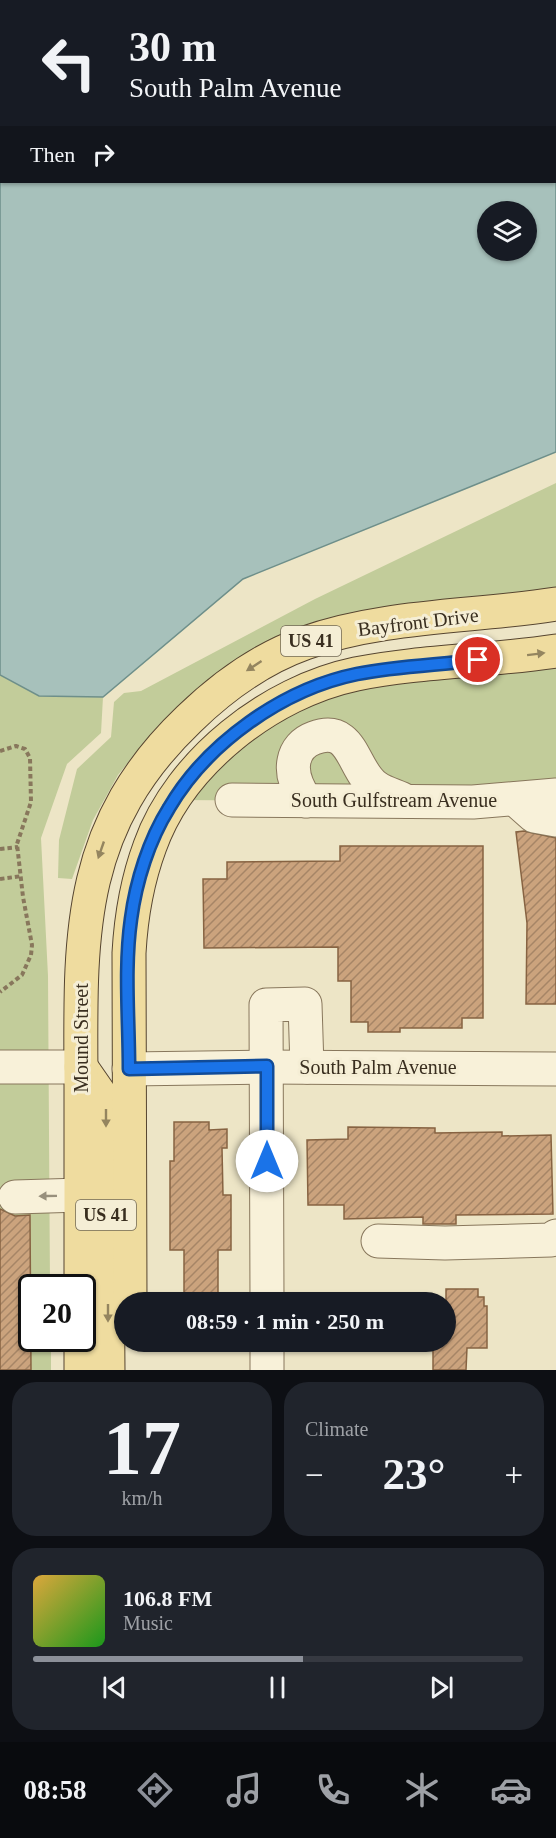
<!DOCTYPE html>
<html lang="en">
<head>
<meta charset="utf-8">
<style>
	:root { --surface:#171b24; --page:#20242c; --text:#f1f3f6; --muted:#9ea1a6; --line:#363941; --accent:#8c9099 }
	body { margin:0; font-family:"Times New Roman",serif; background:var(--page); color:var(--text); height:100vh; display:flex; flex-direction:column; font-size:22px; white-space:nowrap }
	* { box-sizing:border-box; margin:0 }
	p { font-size:20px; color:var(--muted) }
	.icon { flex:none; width:33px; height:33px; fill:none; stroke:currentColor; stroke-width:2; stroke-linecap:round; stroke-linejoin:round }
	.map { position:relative; height:1370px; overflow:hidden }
	.sheet { display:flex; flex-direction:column; gap:12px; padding:12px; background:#0d0f14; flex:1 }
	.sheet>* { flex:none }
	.hud { position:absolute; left:0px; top:0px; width:556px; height:183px; box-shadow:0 2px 4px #0004; background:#171b24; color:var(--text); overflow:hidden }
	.buttons { position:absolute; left:477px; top:201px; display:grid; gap:12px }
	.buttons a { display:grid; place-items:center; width:60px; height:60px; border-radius:50%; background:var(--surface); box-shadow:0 2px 4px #0004; font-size:30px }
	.speed { position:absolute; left:18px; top:1274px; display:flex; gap:12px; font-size:30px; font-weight:700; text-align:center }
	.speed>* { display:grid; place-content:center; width:78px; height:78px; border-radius:50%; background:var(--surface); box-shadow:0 2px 4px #0004; line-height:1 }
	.speed .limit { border:3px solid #111; border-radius:9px; background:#fff; color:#111 }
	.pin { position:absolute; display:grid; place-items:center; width:51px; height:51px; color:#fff; margin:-26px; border:3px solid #fff; border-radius:50%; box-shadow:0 2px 6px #0007 }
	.me { position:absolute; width:66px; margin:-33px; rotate:0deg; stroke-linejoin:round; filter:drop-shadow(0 0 4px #0008) }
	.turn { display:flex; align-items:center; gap:21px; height:126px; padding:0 30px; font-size:27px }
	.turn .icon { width:78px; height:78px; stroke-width:2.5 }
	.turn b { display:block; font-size:42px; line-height:51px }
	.then { display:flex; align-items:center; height:57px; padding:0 30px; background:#0003; gap:12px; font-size:22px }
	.big { font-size:45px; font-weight:600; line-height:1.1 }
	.sheet .card { flex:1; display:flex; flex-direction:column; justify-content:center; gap:9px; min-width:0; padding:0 21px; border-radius:24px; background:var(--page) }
	.sheet .dial { align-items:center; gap:0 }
	.dial b { font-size:78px; line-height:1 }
	.song { display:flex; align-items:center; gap:18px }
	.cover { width:72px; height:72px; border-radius:9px; background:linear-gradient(135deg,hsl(40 70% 55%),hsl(120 70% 35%)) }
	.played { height:6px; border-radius:3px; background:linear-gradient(90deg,var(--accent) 55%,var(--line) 55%) }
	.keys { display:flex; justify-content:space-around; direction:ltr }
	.heat { display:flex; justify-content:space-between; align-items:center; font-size:33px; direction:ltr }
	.sheet .tiles { flex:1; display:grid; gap:12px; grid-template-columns:1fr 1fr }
	.card:last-child { grid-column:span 2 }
	.trip { position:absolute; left:114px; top:1292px; width:342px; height:60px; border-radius:30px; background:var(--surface); box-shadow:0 2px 4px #0004; font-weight:600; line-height:60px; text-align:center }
	.dock { display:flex; height:96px; justify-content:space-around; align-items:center; background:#090b0e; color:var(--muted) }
	.dock .icon { width:42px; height:42px }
	.dock .on { color:var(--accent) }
	.dock b { font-size:27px; color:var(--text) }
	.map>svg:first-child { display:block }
</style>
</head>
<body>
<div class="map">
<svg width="556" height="1370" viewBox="0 0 556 1370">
	<defs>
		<pattern id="building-hatch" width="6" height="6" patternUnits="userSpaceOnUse" patternTransform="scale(1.5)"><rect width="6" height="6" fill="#cba37d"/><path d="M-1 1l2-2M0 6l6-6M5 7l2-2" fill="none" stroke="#a68566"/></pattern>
	</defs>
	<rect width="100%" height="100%" fill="#ede5c6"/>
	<g fill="#c2cc9a">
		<polygon points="556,483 556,592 383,613 190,696 156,728 118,775 93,820 72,879 58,878 59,840 77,769 111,737 114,702 124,693 141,691 315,599"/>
		<polygon points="556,651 556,795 473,802 174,800 294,697"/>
		<polygon points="0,675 39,696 103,697 101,733 67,764 41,838 48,976 50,1287 32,1287 32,1338 51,1338 51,1370 0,1370"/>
	</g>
	<path fill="#a7c1bb" stroke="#6e8f8a" stroke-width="1.5" fill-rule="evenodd" d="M0,0H556V452L243,579L103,697L39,696L0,675ZM2,2H555V182H2ZM488,212H526V250H488Z"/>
	<g fill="url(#building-hatch)" stroke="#876342" stroke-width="1.5">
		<polygon points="524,831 556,838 556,1004 526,1004 527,923 516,832"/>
		<polygon points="340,846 483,846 483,1018 462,1018 462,1028 400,1028 400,1032 368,1032 368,1022 351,1022 351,981 338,981 338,947 204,948 203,879 227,879 227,862 340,861"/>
		<polygon points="174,1122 209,1122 209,1130 227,1129 227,1148 222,1148 223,1195 231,1195 231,1250 218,1250 218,1302 184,1302 184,1250 170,1250 170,1161 174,1161"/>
		<polygon points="348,1127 435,1128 435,1133 502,1132 502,1136 551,1135 553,1214 456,1215 456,1224 423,1224 423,1217 344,1219 344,1205 308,1205 307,1140 348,1139"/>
		<polygon points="0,1209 15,1216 30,1215 31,1370 0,1370"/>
		<polygon points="446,1289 478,1289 478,1297 484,1297 484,1306 487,1306 487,1348 467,1348 466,1370 433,1370 433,1341 446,1341"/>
	</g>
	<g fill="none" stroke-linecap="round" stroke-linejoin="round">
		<defs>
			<g id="minor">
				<polyline points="515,799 534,816 556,820"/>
				<polyline points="232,800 473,802 556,795"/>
				<path d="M306,801C298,789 291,776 294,761C296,750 303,742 314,738C354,723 352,771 376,787C384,793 397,796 406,801"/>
				<polyline points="0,1067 81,1067"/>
				<polyline points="129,1069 267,1067 556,1069"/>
				<polyline points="15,1197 81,1195"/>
				<polyline points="378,1241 445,1243 551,1240 556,1236"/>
				<polyline points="267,1302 266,1005 305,1004 307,1067"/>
				<polyline points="267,1370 267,1341"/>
			</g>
			<g id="major">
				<polyline points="81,1067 106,1103 108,1370"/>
				<path d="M81,1287C81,1217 81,1147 81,1077C80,933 77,826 189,719C223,686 260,659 305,643C382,615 475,617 556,604"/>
				<path d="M130,1302L129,953C131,917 137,881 150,846C180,762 270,692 356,674C420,661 491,661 556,651"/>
				<polyline points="81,1370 81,1338"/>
			</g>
		</defs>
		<use href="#minor" stroke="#88775c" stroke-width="35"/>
		<use href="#major" stroke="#564530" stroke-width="35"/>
		<g stroke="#88775c" stroke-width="4" stroke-dasharray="4.5 3" stroke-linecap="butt">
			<polyline points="0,751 16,746 25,749 30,758 31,802 17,844 23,897 32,945 31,955 22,975 0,992"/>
			<polyline points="0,849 18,847"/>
			<polyline points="0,879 22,876"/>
		</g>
		<use href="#minor" stroke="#f8f1d9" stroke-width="33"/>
		<use href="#major" stroke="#efdc9f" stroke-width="33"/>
	</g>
	<defs><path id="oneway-solid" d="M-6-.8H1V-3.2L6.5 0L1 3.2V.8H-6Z" transform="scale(1.5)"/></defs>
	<g fill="#94855f">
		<use href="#oneway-solid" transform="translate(536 654) rotate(-7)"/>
		<use href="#oneway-solid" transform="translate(254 666) rotate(147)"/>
		<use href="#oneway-solid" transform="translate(101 850) rotate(109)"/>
		<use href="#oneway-solid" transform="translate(106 1118) rotate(90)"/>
		<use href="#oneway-solid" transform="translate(108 1313) rotate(90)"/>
	</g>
	<use fill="#98907c" href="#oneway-solid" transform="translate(48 1196) rotate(179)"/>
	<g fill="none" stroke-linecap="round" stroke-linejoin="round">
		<defs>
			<path id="route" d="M267,1161V1066L129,1069C129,1019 124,968 131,919C136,881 149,840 169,808C207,743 283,689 357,674C396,666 438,665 478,660"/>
		</defs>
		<use href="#route" stroke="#114b97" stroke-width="15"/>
		<use href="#route" stroke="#1a73e8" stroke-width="10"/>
	</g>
	<g text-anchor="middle" stroke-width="6" stroke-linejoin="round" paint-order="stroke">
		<g fill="#f5eed5" stroke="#716856" stroke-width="1.5">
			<rect x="281" y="626" width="60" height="30" rx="4.5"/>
			<rect x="76" y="1200" width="60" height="30" rx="4.5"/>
		</g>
		<g font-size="18" font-weight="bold" fill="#392e1f">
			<text x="311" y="647">US 41</text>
			<text x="106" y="1221">US 41</text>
		</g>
		<g font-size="20" fill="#392e1f" stroke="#f5eed5">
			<text transform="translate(418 622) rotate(-7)" y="7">Bayfront Drive</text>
			<text x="394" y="807">South Gulfstream Avenue</text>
			<text transform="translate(81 1038) rotate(-90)" y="7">Mound Street</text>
			<text x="378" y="1074">South Palm Avenue</text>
		</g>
	</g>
</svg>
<div class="buttons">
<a><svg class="icon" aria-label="layers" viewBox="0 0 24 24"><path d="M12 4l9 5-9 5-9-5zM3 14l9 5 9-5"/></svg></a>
</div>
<div class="speed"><div class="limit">20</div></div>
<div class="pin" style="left:478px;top:660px;background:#d93025"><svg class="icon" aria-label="arrive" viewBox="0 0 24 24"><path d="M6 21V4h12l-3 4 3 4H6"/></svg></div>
<svg class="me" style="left:267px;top:1161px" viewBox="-20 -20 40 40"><circle r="19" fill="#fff"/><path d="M0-13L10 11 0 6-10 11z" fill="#1a73e8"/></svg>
<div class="trip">08:59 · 1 min · 250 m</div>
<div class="hud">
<div class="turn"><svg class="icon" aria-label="left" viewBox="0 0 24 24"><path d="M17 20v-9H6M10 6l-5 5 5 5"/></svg><div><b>30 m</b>South Palm Avenue</div></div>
<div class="then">Then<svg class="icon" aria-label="right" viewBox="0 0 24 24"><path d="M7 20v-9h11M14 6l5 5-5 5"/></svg></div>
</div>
</div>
<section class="sheet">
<div class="tiles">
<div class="card dial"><b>17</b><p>km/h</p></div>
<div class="card"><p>Climate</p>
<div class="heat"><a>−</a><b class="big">23°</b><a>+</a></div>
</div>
<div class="card">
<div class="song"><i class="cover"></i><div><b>106.8 FM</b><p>Music</p></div></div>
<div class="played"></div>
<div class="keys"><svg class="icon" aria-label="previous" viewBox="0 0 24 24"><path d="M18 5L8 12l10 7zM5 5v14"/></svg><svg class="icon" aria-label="pause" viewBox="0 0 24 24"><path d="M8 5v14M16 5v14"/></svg><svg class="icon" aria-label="next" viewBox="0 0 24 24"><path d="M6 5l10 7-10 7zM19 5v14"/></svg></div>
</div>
</div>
</section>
<nav class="dock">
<b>08:58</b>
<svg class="icon on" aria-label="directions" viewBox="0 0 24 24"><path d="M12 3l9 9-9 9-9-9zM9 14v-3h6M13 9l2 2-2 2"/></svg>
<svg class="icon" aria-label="music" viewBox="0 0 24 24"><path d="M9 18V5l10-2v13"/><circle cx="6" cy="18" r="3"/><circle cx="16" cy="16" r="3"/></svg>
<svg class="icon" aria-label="phone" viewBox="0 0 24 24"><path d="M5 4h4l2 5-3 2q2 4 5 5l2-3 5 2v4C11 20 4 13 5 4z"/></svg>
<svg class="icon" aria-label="climate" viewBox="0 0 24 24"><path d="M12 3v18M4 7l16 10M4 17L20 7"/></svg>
<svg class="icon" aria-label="car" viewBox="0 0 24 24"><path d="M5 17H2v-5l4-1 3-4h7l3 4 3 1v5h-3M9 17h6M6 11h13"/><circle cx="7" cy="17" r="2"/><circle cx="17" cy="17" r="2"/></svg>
</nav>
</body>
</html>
